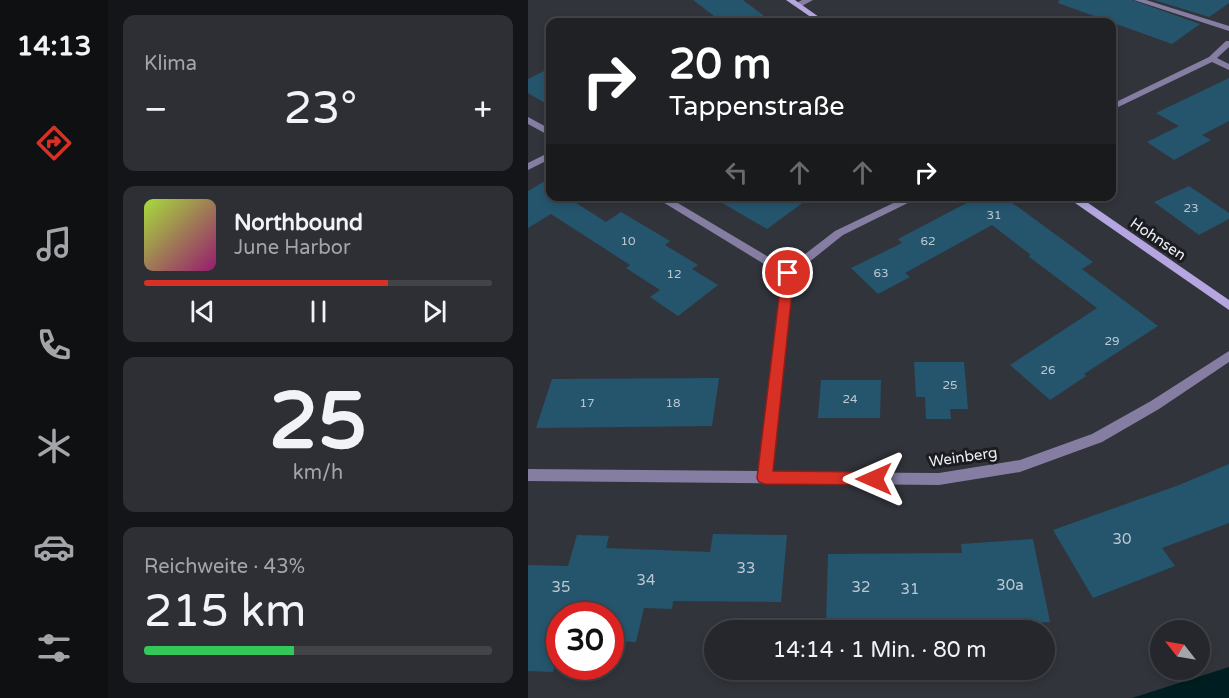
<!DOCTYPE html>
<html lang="de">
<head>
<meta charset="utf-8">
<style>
	:root { --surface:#25272c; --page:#2d2f34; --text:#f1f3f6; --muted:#a3a5a9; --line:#424448; --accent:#d93025 }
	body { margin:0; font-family:"Varela Round",sans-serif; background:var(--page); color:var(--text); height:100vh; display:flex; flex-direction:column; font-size:22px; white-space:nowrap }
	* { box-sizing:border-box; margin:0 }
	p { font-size:20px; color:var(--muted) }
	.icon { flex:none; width:33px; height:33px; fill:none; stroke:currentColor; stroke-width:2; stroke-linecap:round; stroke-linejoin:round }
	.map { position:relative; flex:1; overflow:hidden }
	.panel { display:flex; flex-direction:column; gap:15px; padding:15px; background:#141518; width:420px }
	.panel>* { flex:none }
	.hud { position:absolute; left:18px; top:18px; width:570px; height:183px; border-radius:12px; box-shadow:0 3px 9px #0003,0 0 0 2px var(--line); background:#202124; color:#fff; overflow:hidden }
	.needle { width:39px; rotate:301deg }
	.controls { position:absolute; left:622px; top:620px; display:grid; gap:12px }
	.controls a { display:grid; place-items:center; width:60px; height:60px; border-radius:50%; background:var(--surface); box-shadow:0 3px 9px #0003,0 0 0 2px var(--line); font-size:30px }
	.speed { position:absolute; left:18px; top:602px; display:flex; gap:12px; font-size:30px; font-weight:700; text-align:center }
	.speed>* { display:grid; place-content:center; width:78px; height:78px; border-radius:50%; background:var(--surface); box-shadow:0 3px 9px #0003,0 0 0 2px var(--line); line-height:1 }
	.speed .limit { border:9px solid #d22; background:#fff; color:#111 }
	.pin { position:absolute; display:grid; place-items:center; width:51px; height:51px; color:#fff; margin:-26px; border:3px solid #fff; border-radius:50%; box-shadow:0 2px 6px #0007 }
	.me { position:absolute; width:66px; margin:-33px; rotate:270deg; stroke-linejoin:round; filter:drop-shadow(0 0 4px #0008) }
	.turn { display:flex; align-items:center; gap:21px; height:126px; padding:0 24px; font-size:27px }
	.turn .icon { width:78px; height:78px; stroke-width:2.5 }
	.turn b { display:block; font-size:42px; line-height:51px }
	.lanes { display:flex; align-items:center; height:57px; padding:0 24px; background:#0003; justify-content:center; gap:30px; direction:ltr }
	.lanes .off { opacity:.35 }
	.big { font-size:45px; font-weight:600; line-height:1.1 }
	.panel .widget { flex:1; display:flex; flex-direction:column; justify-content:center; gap:9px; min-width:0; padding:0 21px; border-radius:12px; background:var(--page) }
	.panel .dial { align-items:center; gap:0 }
	.dial b { font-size:78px; line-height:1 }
	.song { display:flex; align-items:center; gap:18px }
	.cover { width:72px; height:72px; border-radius:9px; background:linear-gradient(135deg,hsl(80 70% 55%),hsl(320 70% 35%)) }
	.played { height:6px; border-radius:3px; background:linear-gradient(90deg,var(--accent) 70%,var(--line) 70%) }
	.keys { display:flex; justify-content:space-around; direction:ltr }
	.heat { display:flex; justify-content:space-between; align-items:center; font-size:33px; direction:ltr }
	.charge { height:9px; border-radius:4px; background:linear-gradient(90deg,#34c759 43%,var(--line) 0) }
	.trip { position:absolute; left:176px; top:620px; width:351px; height:60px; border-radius:30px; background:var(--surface); box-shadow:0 3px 9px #0003,0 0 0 2px var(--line); font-weight:600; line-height:60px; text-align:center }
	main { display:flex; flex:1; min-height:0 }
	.menu { display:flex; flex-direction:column; width:108px; justify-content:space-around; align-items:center; background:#0f1012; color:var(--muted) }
	.menu .icon { width:42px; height:42px }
	.menu .selected { color:var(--accent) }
	.menu b { font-size:27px; color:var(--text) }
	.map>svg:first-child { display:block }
</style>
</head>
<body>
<main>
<nav class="menu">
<b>14:13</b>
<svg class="icon selected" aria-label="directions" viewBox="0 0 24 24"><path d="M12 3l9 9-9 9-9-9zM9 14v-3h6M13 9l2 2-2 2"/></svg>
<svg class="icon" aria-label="music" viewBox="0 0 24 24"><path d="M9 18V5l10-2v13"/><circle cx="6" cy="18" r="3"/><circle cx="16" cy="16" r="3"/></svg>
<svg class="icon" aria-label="phone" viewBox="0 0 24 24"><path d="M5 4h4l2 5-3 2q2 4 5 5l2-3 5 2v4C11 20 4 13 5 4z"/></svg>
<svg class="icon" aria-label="climate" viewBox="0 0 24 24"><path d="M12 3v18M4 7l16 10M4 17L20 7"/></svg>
<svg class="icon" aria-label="car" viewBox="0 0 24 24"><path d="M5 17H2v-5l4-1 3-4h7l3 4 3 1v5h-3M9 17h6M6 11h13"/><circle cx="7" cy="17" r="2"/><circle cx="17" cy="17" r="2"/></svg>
<svg class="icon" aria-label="filters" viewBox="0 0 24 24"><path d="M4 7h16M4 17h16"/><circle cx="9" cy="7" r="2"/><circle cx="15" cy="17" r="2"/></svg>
</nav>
<section class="panel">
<div class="widget"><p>Klima</p>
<div class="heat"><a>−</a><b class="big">23°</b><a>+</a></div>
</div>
<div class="widget">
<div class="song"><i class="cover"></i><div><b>Northbound</b><p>June Harbor</p></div></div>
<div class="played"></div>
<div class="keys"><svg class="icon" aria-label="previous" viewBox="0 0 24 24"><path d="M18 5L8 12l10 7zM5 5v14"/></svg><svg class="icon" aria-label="pause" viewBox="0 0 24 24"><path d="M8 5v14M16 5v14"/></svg><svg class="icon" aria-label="next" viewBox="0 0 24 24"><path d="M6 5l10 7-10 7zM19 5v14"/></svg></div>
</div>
<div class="widget dial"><b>25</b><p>km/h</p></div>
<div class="widget"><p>Reichweite · 43%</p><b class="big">215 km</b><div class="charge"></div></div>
</section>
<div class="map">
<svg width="701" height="698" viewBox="0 0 701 698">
	<rect width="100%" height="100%" fill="#31343b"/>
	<polygon fill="#001e21" points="701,667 701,698 604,698"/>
	<g fill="#24556d">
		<polygon points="165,0 215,0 244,22 194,22"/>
		<polygon points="531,0 604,0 672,24 644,44 530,3"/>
		<polygon points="626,0 701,0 701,3 681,17"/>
		<polygon points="22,68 22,106 0,93 0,79"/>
		<polygon points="701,78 701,121 674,135 683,140 646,160 619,142 651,126 628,113"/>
		<polygon points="22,178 22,196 53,196 45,201 78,222 93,212 142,241 137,245 170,265 164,269 190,285 150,316 122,297 132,290 98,268 102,265 23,214 0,228 0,191"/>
		<polygon points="661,186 701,213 701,219 671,235 626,202"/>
		<polygon points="182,196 284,196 239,229"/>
		<polygon points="452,196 475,196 565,262 554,269 630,326 556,374 558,376 522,400 482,365 569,308 500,256 503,255 464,225 377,273 382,277 350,294 323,268 374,243 370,239"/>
		<polygon points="386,362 436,362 440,409 422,409 423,419 398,419 397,397 388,397"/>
		<polygon points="191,378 184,426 8,428 24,379"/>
		<polygon points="293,380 353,380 352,418 290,418"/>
		<polygon points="701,464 701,523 634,548 647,566 565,598 525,530 651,485"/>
		<polygon points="185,534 259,535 253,602 145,601 144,609 116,608 108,642 82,641 82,615 32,615 32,648 25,672 0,671 0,565 40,566 49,535 81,536 78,548 182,552"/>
		<polygon points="505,539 522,622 449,627 448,622 298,623 300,554 434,553 433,544"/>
	</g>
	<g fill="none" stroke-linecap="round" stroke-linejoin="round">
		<polygon fill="#867da3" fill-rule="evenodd" points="274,0 285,0 272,7 265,5"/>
		<g fill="#867da3" fill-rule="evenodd">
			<polygon points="606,0 618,0 701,26 701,31"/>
			<polygon points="290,20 294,20 298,22 289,22"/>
			<polygon points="698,41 701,41 701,47 689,58 701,64 701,70 684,62 584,110 584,104 681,57"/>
			<polygon points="0,117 22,129 22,136 0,124"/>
			<polygon points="22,152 22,159 0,170 0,163"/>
			<polygon points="125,196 138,196 259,268 307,231 380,196 394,196 315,235 265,275 244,472 411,473 492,460 564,434 623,401 701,351 701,362 631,409 574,442 492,472 411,485 0,481 0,469 231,471 254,275"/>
		</g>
		<g fill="#b5a6e2" fill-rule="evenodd">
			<polygon points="258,0 267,0 298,22 290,22"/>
			<polygon points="537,196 550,196 701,300 701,310"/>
		</g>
	</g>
	<polygon fill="#d93025" stroke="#8d1f18" stroke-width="1.5" points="260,269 266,273 245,471 346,472 351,474 353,479 351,483 346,485 237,484 231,482 229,478 254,273"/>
	<g text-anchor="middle" stroke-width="6" stroke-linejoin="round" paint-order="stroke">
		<g font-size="12" fill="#bbc8d2">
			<text x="663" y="212">23</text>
			<text x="466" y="219">31</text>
			<text x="100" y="245">10</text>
			<text x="400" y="245">62</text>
			<text x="353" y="277">63</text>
			<text x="146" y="278">12</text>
			<text x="584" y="345">29</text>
			<text x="520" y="374">26</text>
			<text x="422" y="389">25</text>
			<text x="322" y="403">24</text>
			<text x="59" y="407">17</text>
			<text x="145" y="407">18</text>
		</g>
		<g font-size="15" fill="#edeff4" stroke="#1a1c1f">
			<text transform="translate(630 239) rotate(34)" y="5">Hohnsen</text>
			<text transform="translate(435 457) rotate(-8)" y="5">Weinberg</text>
		</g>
		<g font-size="15" fill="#bbc8d2">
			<text x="594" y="544">30</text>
			<text x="218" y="573">33</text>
			<text x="118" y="585">34</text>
			<text x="482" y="590">30a</text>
			<text x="33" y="592">35</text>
			<text x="333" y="592">32</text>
			<text x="382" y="594">31</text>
		</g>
	</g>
</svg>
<div class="controls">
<a><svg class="needle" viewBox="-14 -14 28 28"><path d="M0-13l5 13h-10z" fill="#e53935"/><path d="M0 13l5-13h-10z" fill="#a3a5a9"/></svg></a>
</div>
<div class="speed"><div class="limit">30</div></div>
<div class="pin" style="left:260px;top:273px;background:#d93025"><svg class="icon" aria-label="arrive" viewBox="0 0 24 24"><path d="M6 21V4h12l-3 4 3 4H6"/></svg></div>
<svg class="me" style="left:346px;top:479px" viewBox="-20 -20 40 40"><path d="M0-17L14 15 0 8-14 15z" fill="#d93025" stroke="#fff" stroke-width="4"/></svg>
<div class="trip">14:14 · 1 Min. · 80 m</div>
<div class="hud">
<div class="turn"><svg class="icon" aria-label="right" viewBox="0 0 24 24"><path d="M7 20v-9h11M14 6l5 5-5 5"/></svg><div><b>20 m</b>Tappenstraße</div></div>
<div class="lanes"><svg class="icon off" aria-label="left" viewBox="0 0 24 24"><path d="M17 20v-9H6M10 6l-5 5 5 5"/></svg><svg class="icon off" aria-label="ahead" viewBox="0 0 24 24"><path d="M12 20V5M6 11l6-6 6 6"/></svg><svg class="icon off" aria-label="ahead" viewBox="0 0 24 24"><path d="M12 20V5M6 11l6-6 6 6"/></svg><svg class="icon" aria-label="right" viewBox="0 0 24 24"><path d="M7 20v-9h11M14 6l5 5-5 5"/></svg></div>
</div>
</div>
</main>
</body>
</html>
